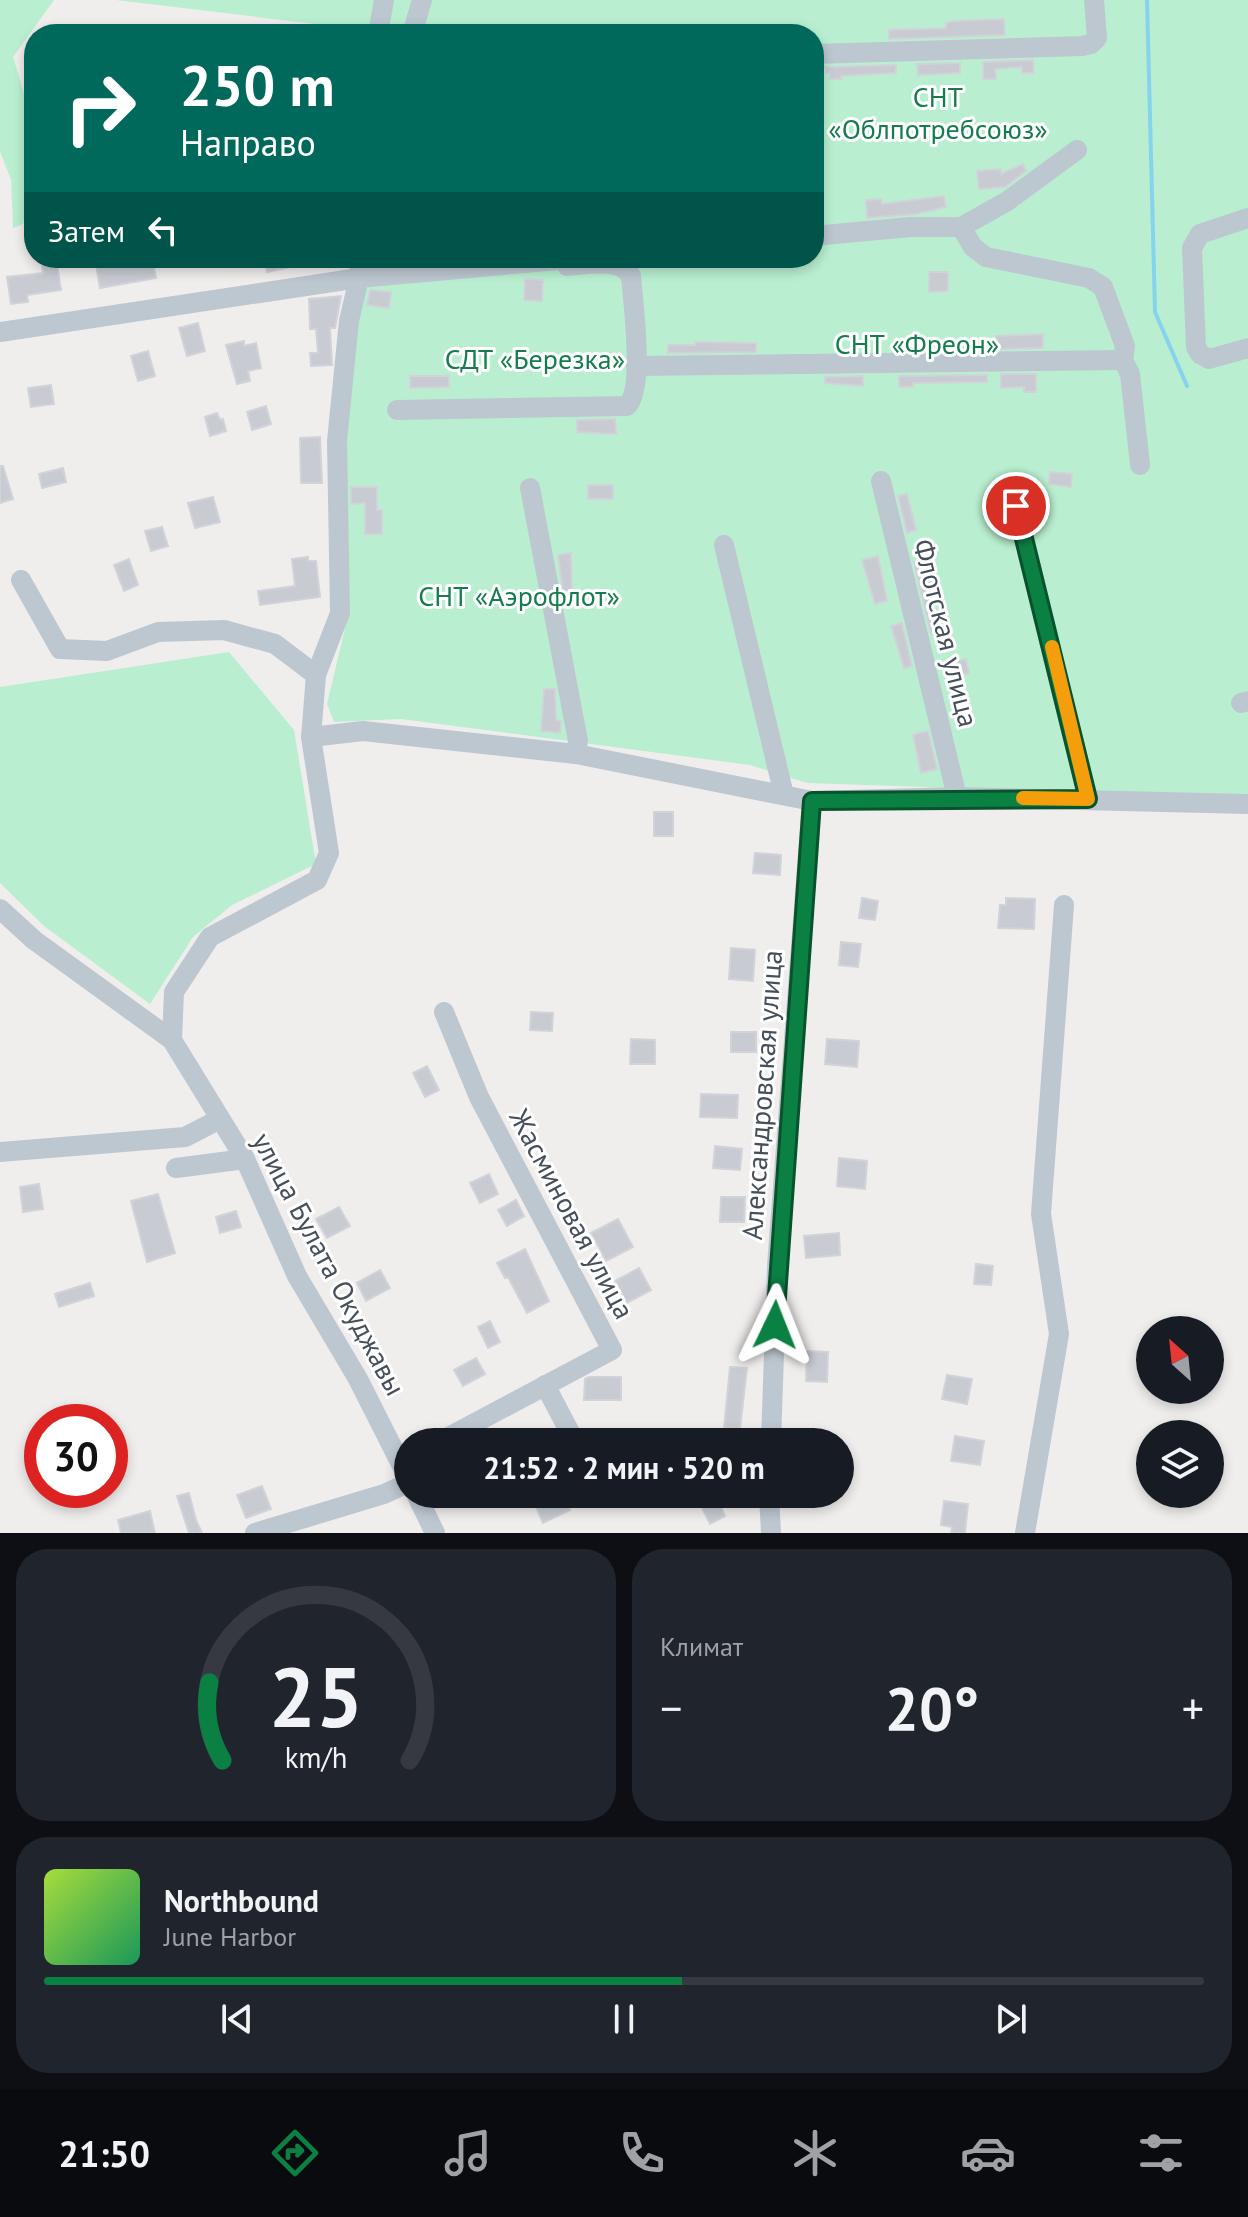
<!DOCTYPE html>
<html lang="ru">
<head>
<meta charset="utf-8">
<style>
	:root { --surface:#171b24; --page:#20242c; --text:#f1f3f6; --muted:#9ea1a6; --line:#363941; --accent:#0b8043 }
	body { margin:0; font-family:"PT Sans",sans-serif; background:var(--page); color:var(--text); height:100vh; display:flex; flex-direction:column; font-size:30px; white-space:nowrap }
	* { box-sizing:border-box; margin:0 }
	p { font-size:26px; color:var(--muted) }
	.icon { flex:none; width:44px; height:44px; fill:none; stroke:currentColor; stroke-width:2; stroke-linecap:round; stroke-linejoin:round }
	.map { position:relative; height:1533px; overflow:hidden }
	.sheet { display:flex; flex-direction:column; gap:16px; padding:16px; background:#0d0f14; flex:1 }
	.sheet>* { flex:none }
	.hud { position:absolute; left:24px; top:24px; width:800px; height:244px; border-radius:32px; box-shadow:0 4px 12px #0003; background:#00695c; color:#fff; overflow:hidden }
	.needle { width:52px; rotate:333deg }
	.controls { position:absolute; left:1136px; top:1316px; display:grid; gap:16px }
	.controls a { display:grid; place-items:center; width:88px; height:88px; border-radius:50%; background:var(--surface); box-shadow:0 4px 12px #0003; font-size:40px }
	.speed { position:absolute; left:24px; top:1404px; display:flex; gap:16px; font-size:40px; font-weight:700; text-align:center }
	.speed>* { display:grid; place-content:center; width:104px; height:104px; border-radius:50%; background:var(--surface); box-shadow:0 4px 12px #0003; line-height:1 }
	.speed .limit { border:12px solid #d22; background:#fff; color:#111 }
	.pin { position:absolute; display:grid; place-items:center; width:68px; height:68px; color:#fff; margin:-34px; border:4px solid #fff; border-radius:50%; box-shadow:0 2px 8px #0007 }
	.me { position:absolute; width:88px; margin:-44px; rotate:2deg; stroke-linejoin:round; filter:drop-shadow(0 0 6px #0008) }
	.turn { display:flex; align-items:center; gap:28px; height:168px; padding:0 24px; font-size:36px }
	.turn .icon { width:104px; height:104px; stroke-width:2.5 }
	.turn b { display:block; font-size:56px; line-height:68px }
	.then { display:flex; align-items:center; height:76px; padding:0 24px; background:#0003; gap:16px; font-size:30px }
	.big { font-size:60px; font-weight:800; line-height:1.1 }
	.sheet .tile { flex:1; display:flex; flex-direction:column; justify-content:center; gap:12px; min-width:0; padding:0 28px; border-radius:32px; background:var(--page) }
	.sheet .dial { align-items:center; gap:0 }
	.dial svg { height:208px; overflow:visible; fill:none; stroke:var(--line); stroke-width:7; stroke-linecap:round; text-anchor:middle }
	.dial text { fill:var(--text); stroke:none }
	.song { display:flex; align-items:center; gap:24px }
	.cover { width:96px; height:96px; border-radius:12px; background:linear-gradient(135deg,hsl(80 70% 55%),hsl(150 70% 35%)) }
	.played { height:8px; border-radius:4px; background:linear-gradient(90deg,var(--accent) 55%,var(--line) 55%) }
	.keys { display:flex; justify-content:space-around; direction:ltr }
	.heat { display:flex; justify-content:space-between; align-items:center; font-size:44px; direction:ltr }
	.sheet .tiles { flex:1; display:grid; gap:16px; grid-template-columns:1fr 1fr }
	.tile:last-child { grid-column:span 2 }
	.trip { position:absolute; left:394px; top:1428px; width:460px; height:80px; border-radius:40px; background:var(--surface); box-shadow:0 4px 12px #0003; font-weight:800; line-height:80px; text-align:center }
	.tabs { display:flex; height:128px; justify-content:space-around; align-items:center; background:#090b0e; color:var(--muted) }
	.tabs .icon { width:56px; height:56px }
	.tabs .on { color:var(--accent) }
	.tabs b { font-size:36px; color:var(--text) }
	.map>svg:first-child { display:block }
</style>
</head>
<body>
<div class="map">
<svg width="1248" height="1533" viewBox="0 0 1248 1533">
	<rect width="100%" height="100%" fill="#f0eded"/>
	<g fill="#b9efd0">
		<polygon points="0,0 54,0 13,57 34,126 34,207 27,207 23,224 13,228 11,180 0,151"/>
		<polygon points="116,0 1248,0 1248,798 807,783 750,765 401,719 334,722 327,704 347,620 343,430 359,279 555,258 814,258 814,34 403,34 403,30 365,30"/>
		<polygon points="229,652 294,730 316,864 232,905 193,937 150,1004 44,926 0,883 0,687"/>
	</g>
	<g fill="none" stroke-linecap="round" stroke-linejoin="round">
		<polyline stroke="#85d3ed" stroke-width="4" points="1147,0 1155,312 1187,386"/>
	</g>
	<g fill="#c9cbd3" stroke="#d1d3d9" stroke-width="2">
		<polygon points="1004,19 1005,35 889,39 889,30 946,28 946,23 953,21"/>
		<polygon points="1033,60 1034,73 1022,73 1022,67 995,69 996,79 983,79 983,62"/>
		<polygon points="960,63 960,73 918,75 917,64"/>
		<polygon points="896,65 896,73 841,76 842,79 830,79 830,72 826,73 825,67"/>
		<polygon points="1023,164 1026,171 1005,187 979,189 977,171 1000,169 1001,174"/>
		<polygon points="944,196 946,207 916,214 867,218 866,200 881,199 882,204"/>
		<polygon points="56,258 61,290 27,295 28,302 11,304 7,277 43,273 41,259"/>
		<polygon points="116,258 117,262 152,258 156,278 100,288 95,259"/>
		<polygon points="265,258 308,258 309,263 267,272"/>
		<polygon points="929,272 948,272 948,291 929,292"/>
		<polygon points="525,279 543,280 542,301 524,300"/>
		<polygon points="370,290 391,292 389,308 367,305"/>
		<polygon points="341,296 335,328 330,328 332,365 311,366 310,353 318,353 316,329 310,329 309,299"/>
		<polygon points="198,323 205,351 187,356 179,328"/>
		<polygon points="1043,334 1043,348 997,349 996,336"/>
		<polygon points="244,341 244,346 256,343 261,368 248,371 250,381 237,384 226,345"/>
		<polygon points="695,342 756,343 756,352 668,353 668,345 695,345"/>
		<polygon points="148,351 155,376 138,381 131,356"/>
		<polygon points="1001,374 1036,374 1036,392 1024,392 1024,387 1001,388"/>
		<polygon points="987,375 987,382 913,383 913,387 899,387 899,376"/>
		<polygon points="410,376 449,376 449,387 410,388"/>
		<polygon points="863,376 863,386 825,383 825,377"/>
		<polygon points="51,385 54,404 31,407 28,388"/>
		<polygon points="266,406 271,424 252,430 247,412"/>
		<polygon points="217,413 220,420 223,419 226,431 210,436 205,417"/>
		<polygon points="615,419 616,434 577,432 577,420"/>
		<polygon points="320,437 322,483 301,483 300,438"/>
		<polygon points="0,466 3,466 13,499 0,503"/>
		<polygon points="63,468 66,482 42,488 39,474"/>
		<polygon points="1050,472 1072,474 1071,487 1049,484"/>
		<rect x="588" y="485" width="25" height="14"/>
		<polygon points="351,487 377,487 377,510 382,510 382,534 365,534 365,503 351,504"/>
		<polygon points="907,494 916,530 907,533 898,496"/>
		<polygon points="213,497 220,522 195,528 188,503"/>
		<polygon points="162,527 168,546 151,551 145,531"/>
		<polygon points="571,553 572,598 564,599 558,555"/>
		<polygon points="878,556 887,601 875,604 862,560"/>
		<polygon points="308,557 308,561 316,561 320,597 260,605 258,591 295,586 292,559"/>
		<polygon points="129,559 138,585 124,591 114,565"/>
		<polygon points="925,559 936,597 930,599 937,632 931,633 914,562"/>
		<polygon points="902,623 912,666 904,668 891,626"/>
		<polygon points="966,659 969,673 947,679 944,665"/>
		<polygon points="544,689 555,689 556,720 561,721 560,733 541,731"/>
		<polygon points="928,731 937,769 921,773 913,735"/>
		<rect x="654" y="812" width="19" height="24"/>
		<polygon points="755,853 781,855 780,875 753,873"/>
		<polygon points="862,898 878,901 875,920 859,918"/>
		<polygon points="1006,898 1035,899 1034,929 998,928 1000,905 1006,905"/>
		<polygon points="841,942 861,944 858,967 839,965"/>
		<polygon points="731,948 755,950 753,981 729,979"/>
		<polygon points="531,1012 553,1013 552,1031 530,1030"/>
		<rect x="731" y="1032" width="25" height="20"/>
		<polygon points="631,1039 655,1040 655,1064 630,1064"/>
		<polygon points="827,1039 859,1041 857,1067 825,1064"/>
		<polygon points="427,1066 439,1090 425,1097 413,1073"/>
		<polygon points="701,1094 738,1095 737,1118 700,1117"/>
		<polygon points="715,1146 742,1149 740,1170 713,1168"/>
		<polygon points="839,1158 867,1161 865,1189 837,1186"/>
		<polygon points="489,1174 498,1194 480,1203 470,1183"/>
		<polygon points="39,1184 43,1209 23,1212 20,1187"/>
		<polygon points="158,1194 175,1253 147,1262 131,1201"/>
		<polygon points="721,1197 745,1197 744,1222 720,1222"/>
		<polygon points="516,1200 524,1216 507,1226 498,1210"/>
		<polygon points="339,1207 350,1226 327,1238 316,1219"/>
		<polygon points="236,1211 241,1227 220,1233 216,1217"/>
		<polygon points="618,1219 633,1247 606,1261 591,1233"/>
		<polygon points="839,1233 840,1255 806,1258 804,1236"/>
		<polygon points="525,1249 549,1301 527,1313 508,1277 505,1278 497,1263"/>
		<polygon points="976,1264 993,1266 991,1285 974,1284"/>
		<polygon points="639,1268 651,1290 627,1303 615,1281"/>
		<polygon points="380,1270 390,1288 366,1301 357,1283"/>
		<polygon points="90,1283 94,1296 59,1307 55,1294"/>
		<polygon points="490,1321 500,1342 488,1348 478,1327"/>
		<polygon points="807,1351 828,1352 827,1382 806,1381"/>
		<polygon points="476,1358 485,1374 463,1386 454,1370"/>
		<polygon points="730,1367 747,1368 740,1429 724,1428"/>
		<polygon points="947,1375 972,1379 967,1404 942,1399"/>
		<polygon points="589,1377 621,1377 621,1400 584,1400 585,1379"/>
		<polygon points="955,1436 984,1441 980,1465 951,1461"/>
		<polygon points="262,1486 271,1509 246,1518 237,1495"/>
		<polygon points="189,1493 196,1520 202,1533 189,1533 177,1496"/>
		<polygon points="562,1494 570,1510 543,1523 536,1507"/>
		<polygon points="718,1501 725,1516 710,1524 702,1508"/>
		<polygon points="944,1501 968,1504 965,1533 951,1533 952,1527 941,1525"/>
		<polygon points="150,1511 155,1533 121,1533 118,1520"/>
	</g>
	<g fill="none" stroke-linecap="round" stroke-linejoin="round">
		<g stroke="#bdc7d0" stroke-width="20">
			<polyline points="378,34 384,0"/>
			<polyline points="412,34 422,0"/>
			<polyline points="814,54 1082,46 1091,44 1097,38 1094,0"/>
			<polyline points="1248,218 1200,234 1192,248 1196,347 1200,354 1209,359 1248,348"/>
			<polyline points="961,227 973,247 986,257 1089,278 1103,287 1125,346 1123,360 1130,374 1140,465"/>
			<polyline points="961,227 1006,202 1077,150"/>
			<polyline points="814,236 910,227 961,227"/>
			<polyline points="0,332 359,278 361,258"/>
			<polyline points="636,366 1123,360"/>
			<path d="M397,410L627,406C645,389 633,302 631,276C619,257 587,265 567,266"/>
			<polyline points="881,481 957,797"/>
			<polyline points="530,488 578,741 576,754"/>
			<polyline points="1016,506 1088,799"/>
			<polyline points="724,545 784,795"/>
			<polyline points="21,580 60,649 107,651 158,632 224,630 275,644 316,675"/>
			<polyline points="1241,703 1248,701"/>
			<polyline points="311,737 363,731 576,754 812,801 957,797 1248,804"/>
			<polyline points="0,909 34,940 172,1040 245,1159 297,1276 358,1379 408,1478"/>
			<polyline points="172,1040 174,992 210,937 317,880 329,853 311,737 316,675 340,613 337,441 349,321 359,278 580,258"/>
			<polyline points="0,1152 185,1137 220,1119"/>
			<polyline points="176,1168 245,1159"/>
			<polyline points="545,1385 575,1442"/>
			<polyline points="439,1442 612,1350 479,1097 444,1012"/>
			<polyline points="771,1442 777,1266 812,801"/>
			<polyline points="416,1494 435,1533"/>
			<polyline points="769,1494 771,1533"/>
			<polyline points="255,1533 384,1494 408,1483"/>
			<polyline points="1025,1533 1059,1334 1041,1214 1064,905"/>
		</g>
	</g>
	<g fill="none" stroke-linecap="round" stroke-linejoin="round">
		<defs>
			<polyline id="route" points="775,1325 812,801 1088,799 1016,506"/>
		</defs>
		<use href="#route" stroke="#07532c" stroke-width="20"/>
		<use href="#route" stroke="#0b8043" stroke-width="14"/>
		<polyline stroke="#f59e0b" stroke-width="14" points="1023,798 1088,799 1052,647"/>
	</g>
	<g text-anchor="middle" stroke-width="6" stroke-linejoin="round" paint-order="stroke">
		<g font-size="28" fill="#157c4d" stroke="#fff">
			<text x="938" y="107">СНТ<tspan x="938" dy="32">«Облпотребсоюз»</tspan></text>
			<text x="917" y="354">СНТ «Фреон»</text>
			<text x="535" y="369">СДТ «Березка»</text>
			<text x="519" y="606">СНТ «Аэрофлот»</text>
		</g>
		<g font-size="28" fill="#454f5a" stroke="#fff">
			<text transform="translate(946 633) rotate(76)" y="10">Флотская улица</text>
			<text transform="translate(762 1095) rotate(-86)" y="10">Александровская улица</text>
			<text transform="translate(572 1214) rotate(62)" y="10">Жасминовая улица</text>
			<text transform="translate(329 1264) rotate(62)" y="10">улица Булата Окуджавы</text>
		</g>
	</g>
</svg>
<div class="controls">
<a><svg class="needle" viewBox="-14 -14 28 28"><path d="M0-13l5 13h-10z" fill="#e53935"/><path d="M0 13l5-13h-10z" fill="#9ea1a6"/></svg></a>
<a><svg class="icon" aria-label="layers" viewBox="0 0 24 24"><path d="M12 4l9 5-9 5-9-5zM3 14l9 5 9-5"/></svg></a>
</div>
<div class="speed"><div class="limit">30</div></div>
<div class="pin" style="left:1016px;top:506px;background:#d93025"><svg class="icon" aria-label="arrive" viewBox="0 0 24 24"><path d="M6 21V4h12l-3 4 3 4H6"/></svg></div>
<svg class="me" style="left:775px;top:1325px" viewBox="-20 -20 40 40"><path d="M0-17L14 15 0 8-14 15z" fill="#0b8043" stroke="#fff" stroke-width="4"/></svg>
<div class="trip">21:52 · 2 мин · 520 m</div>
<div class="hud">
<div class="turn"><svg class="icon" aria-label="right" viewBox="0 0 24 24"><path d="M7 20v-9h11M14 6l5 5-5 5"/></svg><div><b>250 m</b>Направо</div></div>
<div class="then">Затем<svg class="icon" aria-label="left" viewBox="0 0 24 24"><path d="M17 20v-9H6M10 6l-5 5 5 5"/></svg></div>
</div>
</div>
<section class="sheet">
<div class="tiles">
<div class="tile dial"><svg viewBox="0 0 100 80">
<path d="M14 69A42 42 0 1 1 86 69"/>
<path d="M14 69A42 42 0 0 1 9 39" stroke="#0b8043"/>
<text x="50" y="56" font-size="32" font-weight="700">25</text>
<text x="50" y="72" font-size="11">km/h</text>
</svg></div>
<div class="tile"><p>Климат</p>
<div class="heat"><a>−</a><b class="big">20°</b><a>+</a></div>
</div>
<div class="tile">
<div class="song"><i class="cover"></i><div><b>Northbound</b><p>June Harbor</p></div></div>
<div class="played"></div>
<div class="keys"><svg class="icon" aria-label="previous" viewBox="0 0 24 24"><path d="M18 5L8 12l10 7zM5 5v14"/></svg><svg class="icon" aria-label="pause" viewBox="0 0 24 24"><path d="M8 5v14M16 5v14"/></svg><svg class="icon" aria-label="next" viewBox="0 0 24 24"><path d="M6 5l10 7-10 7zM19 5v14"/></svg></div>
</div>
</div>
</section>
<nav class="tabs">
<b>21:50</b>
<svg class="icon on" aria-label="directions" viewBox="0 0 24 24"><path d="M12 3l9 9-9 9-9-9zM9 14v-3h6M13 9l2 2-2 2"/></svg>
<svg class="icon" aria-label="music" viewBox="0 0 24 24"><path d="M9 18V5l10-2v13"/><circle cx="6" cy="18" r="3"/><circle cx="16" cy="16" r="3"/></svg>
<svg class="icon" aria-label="phone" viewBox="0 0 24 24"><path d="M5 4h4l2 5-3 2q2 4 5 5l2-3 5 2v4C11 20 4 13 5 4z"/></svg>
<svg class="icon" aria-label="climate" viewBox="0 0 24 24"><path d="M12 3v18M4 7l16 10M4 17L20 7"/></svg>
<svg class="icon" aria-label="car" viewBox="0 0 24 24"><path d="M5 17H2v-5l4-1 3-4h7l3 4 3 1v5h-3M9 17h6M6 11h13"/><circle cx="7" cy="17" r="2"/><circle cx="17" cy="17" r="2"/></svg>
<svg class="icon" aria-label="filters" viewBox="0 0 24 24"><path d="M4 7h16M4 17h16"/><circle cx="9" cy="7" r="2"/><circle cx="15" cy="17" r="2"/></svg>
</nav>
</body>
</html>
